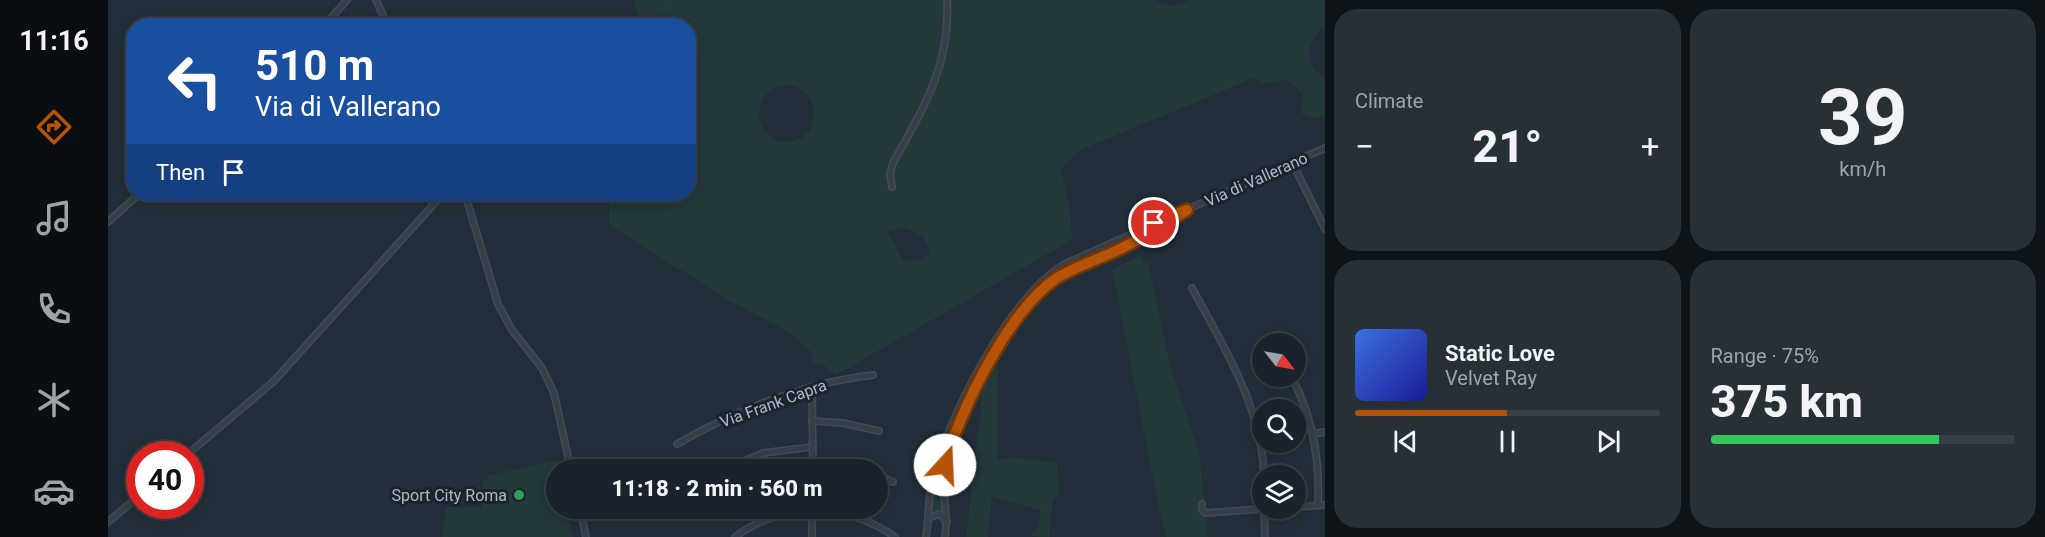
<!DOCTYPE html>
<html lang="en">
<head>
<meta charset="utf-8">
<style>
	:root { --surface:#1a222b; --page:#272f37; --text:#f1f3f6; --muted:#9fa4a9; --line:#383f47; --accent:#b45309 }
	body { margin:0; font-family:Roboto,sans-serif; background:var(--page); color:var(--text); height:100vh; display:flex; flex-direction:column; font-size:22px; white-space:nowrap }
	* { box-sizing:border-box; margin:0 }
	p { font-size:20px; color:var(--muted) }
	.icon { flex:none; width:33px; height:33px; fill:none; stroke:currentColor; stroke-width:2; stroke-linecap:round; stroke-linejoin:round }
	.map { position:relative; flex:1; overflow:hidden }
	.drawer { display:flex; flex-direction:column; gap:9px; padding:9px; background:#0e1318; width:720px }
	.drawer>* { flex:none }
	.hud { position:absolute; left:18px; top:18px; width:570px; height:183px; border-radius:24px; box-shadow:0 3px 15px #0003,0 0 0 2px var(--line); background:#1a4fa0; color:#fff; overflow:hidden }
	.needle { width:39px; rotate:121deg }
	.controls { position:absolute; left:1144px; top:333px; display:grid; gap:12px }
	.controls a { display:grid; place-items:center; width:54px; height:54px; border-radius:50%; background:var(--surface); box-shadow:0 3px 15px #0003,0 0 0 2px var(--line); font-size:30px }
	.speed { position:absolute; left:18px; top:441px; display:flex; gap:12px; font-size:30px; font-weight:700; text-align:center }
	.speed>* { display:grid; place-content:center; width:78px; height:78px; border-radius:50%; background:var(--surface); box-shadow:0 3px 15px #0003,0 0 0 2px var(--line); line-height:1 }
	.speed .limit { border:9px solid #d22; background:#fff; color:#111 }
	.pin { position:absolute; display:grid; place-items:center; width:51px; height:51px; color:#fff; margin:-26px; border:3px solid #fff; border-radius:50%; box-shadow:0 2px 6px #0007 }
	.me { position:absolute; width:66px; margin:-33px; rotate:20deg; stroke-linejoin:round; filter:drop-shadow(0 0 4px #0008) }
	.turn { display:flex; align-items:center; gap:21px; height:126px; padding:0 30px; font-size:27px }
	.turn .icon { width:78px; height:78px; stroke-width:2.5 }
	.turn b { display:block; font-size:42px; line-height:51px }
	.then { display:flex; align-items:center; height:57px; padding:0 30px; background:#0003; gap:12px; font-size:22px }
	.big { font-size:45px; font-weight:800; line-height:1.1 }
	.drawer .widget { flex:1; display:flex; flex-direction:column; justify-content:center; gap:9px; min-width:0; padding:0 21px; border-radius:24px; background:var(--page) }
	.drawer .dial { align-items:center; gap:0 }
	.dial b { font-size:78px; line-height:1 }
	.song { display:flex; align-items:center; gap:18px }
	.cover { width:72px; height:72px; border-radius:9px; background:linear-gradient(135deg,hsl(220 70% 55%),hsl(240 70% 35%)) }
	.played { height:6px; border-radius:3px; background:linear-gradient(90deg,var(--accent) 50%,var(--line) 50%) }
	.keys { display:flex; justify-content:space-around; direction:ltr }
	.heat { display:flex; justify-content:space-between; align-items:center; font-size:33px; direction:ltr }
	.charge { height:9px; border-radius:4px; background:linear-gradient(90deg,#34c759 75%,var(--line) 0) }
	.drawer .tiles { flex:1; display:grid; gap:9px; grid-template-columns:repeat(2,1fr) }
	.trip { position:absolute; left:438px; top:459px; width:342px; height:60px; border-radius:30px; background:var(--surface); box-shadow:0 3px 15px #0003,0 0 0 2px var(--line); font-weight:800; line-height:60px; text-align:center }
	main { display:flex; flex:1; min-height:0 }
	.dock { display:flex; flex-direction:column; width:108px; justify-content:space-around; align-items:center; background:#0a0e11; color:var(--muted) }
	.dock .icon { width:42px; height:42px }
	.dock .selected { color:var(--accent) }
	.dock b { font-size:27px; color:var(--text) }
	.map>svg:first-child { display:block }
</style>
</head>
<body>
<main>
<nav class="dock">
<b>11:16</b>
<svg class="icon selected" aria-label="directions" viewBox="0 0 24 24"><path d="M12 3l9 9-9 9-9-9zM9 14v-3h6M13 9l2 2-2 2"/></svg>
<svg class="icon" aria-label="music" viewBox="0 0 24 24"><path d="M9 18V5l10-2v13"/><circle cx="6" cy="18" r="3"/><circle cx="16" cy="16" r="3"/></svg>
<svg class="icon" aria-label="phone" viewBox="0 0 24 24"><path d="M5 4h4l2 5-3 2q2 4 5 5l2-3 5 2v4C11 20 4 13 5 4z"/></svg>
<svg class="icon" aria-label="climate" viewBox="0 0 24 24"><path d="M12 3v18M4 7l16 10M4 17L20 7"/></svg>
<svg class="icon" aria-label="car" viewBox="0 0 24 24"><path d="M5 17H2v-5l4-1 3-4h7l3 4 3 1v5h-3M9 17h6M6 11h13"/><circle cx="7" cy="17" r="2"/><circle cx="17" cy="17" r="2"/></svg>
</nav>
<div class="map">
<svg width="1217" height="537" viewBox="0 0 1217 537">
	<rect width="100%" height="100%" fill="#222e39"/>
	<g fill="#24393a" fill-rule="evenodd">
		<path d="M526,0H1046L1064,6L1082,0H1217V27C1197,40 1196,65 1217,78V116L1202,119L1193,113L1195,94L1179,80L1155,84L1146,78L970,151L953,169L962,207L964,240L728,375L717,366L704,363L703,352L679,331L622,301L501,225V194H580V26L531,25ZM678,85C714,86 716,141 679,142C642,142 642,88 678,85ZM794,227L815,236L822,253L813,259L796,261L779,232Z"/>
		<polygon points="1033,255 1035,263 1040,262 1063,369 1091,452 1100,537 1059,537 1052,514 1004,269"/>
		<polygon points="890,362 890,460 904,457 949,463 951,497 945,498 941,537 924,536 923,531 929,531 933,511 884,496 880,537 858,537 875,389"/>
		<polygon points="450,460 448,508 459,509 465,537 334,537 338,507 374,507 374,483 382,475"/>
		<polygon points="834,460 834,492 829,492 829,495 835,495 837,514 823,513 827,484"/>
	</g>
	<g fill="none" stroke-linecap="round" stroke-linejoin="round">
		<defs>
			<g id="minor">
				<polyline points="268,0 280,26"/>
				<polyline points="216,26 239,0"/>
				<polyline points="1184,162 1217,229"/>
				<path d="M784,187L782,174L785,163C815,109 843,65 839,0"/>
				<polyline points="357,194 390,304 404,330 434,368 446,393 463,470"/>
				<polyline points="0,222 31,194"/>
				<path d="M1084,288C1116,347 1154,407 1156,476"/>
				<path d="M1183,376C1205,416 1212,460 1210,505"/>
				<polyline points="704,387 705,470"/>
				<polyline points="704,421 735,423 771,431"/>
				<polyline points="1205,434 1217,432"/>
				<path d="M569,444C629,410 697,383 765,375"/>
				<polyline points="80,454 166,381 335,194"/>
				<polyline points="705,461 754,470"/>
				<polyline points="615,470 655,453 704,447"/>
				<polyline points="770,476 785,482"/>
				<polyline points="1094,504 1094,510 1098,513 1167,508"/>
				<polyline points="1188,507 1217,505"/>
				<polyline points="472,508 478,537"/>
				<polyline points="704,508 704,537"/>
				<polyline points="1156,508 1157,537"/>
				<polyline points="821,518 831,514 839,521"/>
				<polyline points="0,522 32,495"/>
				<path d="M627,537C675,501 739,503 787,537"/>
				<path d="M818,537C821,519 820,500 824,482C838,421 902,293 959,263L1217,148"/>
				<path d="M837,537C841,514 833,491 836,469C842,422 910,305 949,279C966,267 987,261 1007,252C1029,241 1049,229 1070,216"/>
			</g>
		</defs>
		<use href="#minor" stroke="#424b55" stroke-width="8"/>
		<use href="#minor" stroke="#363f49" stroke-width="5"/>
	</g>
	<g fill="none" stroke-linecap="round" stroke-linejoin="round">
		<defs>
			<path id="route" d="M837,465C851,411 902,309 949,278C967,267 988,260 1008,251C1033,239 1056,225 1079,210L1046,223"/>
		</defs>
		<use href="#route" stroke="#753606" stroke-width="15"/>
		<use href="#route" stroke="#b45309" stroke-width="10"/>
	</g>
	<circle fill="#2e9e5b" stroke="#1b242e" stroke-width="2" cx="411" cy="495" r="6"/>
	<g text-anchor="middle" stroke-width="6" stroke-linejoin="round" paint-order="stroke">
		<g font-size="16" fill="#b1bac5" stroke="#1b242e">
			<text transform="translate(1148 179) rotate(-24)" y="6">Via di Vallerano</text>
			<text transform="translate(665 403) rotate(-20)" y="6">Via Frank Capra</text>
		</g>
		<g font-size="16" fill="#b1bac5" stroke="#1b242e" text-anchor="end">
			<text x="399" y="501">Sport City Roma</text>
		</g>
	</g>
</svg>
<div class="controls">
<a><svg class="needle" viewBox="-14 -14 28 28"><path d="M0-13l5 13h-10z" fill="#e53935"/><path d="M0 13l5-13h-10z" fill="#9fa4a9"/></svg></a>
<a><svg class="icon" aria-label="search" viewBox="0 0 24 24"><circle cx="10" cy="10" r="6"/><path d="M15 15l6 6"/></svg></a>
<a><svg class="icon" aria-label="layers" viewBox="0 0 24 24"><path d="M12 4l9 5-9 5-9-5zM3 14l9 5 9-5"/></svg></a>
</div>
<div class="speed"><div class="limit">40</div></div>
<div class="pin" style="left:1046px;top:223px;background:#d93025"><svg class="icon" aria-label="arrive" viewBox="0 0 24 24"><path d="M6 21V4h12l-3 4 3 4H6"/></svg></div>
<svg class="me" style="left:837px;top:465px" viewBox="-20 -20 40 40"><circle r="19" fill="#fff"/><path d="M0-13L10 11 0 6-10 11z" fill="#b45309"/></svg>
<div class="trip">11:18 · 2 min · 560 m</div>
<div class="hud">
<div class="turn"><svg class="icon" aria-label="left" viewBox="0 0 24 24"><path d="M17 20v-9H6M10 6l-5 5 5 5"/></svg><div><b>510 m</b>Via di Vallerano</div></div>
<div class="then">Then<svg class="icon" aria-label="arrive" viewBox="0 0 24 24"><path d="M6 21V4h12l-3 4 3 4H6"/></svg></div>
</div>
</div>
<section class="drawer">
<div class="tiles">
<div class="widget"><p>Climate</p>
<div class="heat"><a>−</a><b class="big">21°</b><a>+</a></div>
</div>
<div class="widget dial"><b>39</b><p>km/h</p></div>
<div class="widget">
<div class="song"><i class="cover"></i><div><b>Static Love</b><p>Velvet Ray</p></div></div>
<div class="played"></div>
<div class="keys"><svg class="icon" aria-label="previous" viewBox="0 0 24 24"><path d="M18 5L8 12l10 7zM5 5v14"/></svg><svg class="icon" aria-label="pause" viewBox="0 0 24 24"><path d="M8 5v14M16 5v14"/></svg><svg class="icon" aria-label="next" viewBox="0 0 24 24"><path d="M6 5l10 7-10 7zM19 5v14"/></svg></div>
</div>
<div class="widget"><p>Range · 75%</p><b class="big">375 km</b><div class="charge"></div></div>
</div>
</section>
</main>
</body>
</html>
